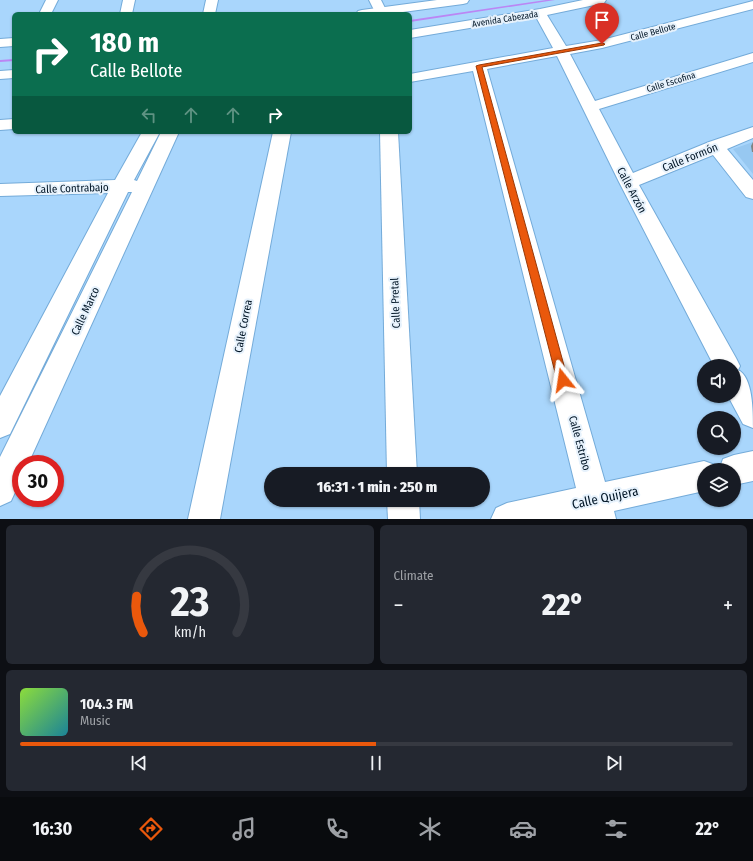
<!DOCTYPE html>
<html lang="en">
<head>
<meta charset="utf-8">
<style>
	:root { --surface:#171b24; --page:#242831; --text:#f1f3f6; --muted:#9ea1a6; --line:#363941; --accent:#ea580c }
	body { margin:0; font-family:"Fira Sans Condensed",sans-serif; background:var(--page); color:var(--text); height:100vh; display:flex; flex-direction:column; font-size:15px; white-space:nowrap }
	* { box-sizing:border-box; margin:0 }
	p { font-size:13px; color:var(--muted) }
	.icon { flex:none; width:22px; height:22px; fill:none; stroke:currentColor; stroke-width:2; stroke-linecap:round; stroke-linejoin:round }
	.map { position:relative; height:519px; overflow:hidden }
	.details { display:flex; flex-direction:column; gap:6px; padding:6px; background:#0d0f14; flex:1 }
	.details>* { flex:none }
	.guide { position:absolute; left:12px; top:12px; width:400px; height:122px; border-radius:6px; box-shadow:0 1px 3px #0004; background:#0b6e4f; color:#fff; overflow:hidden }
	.controls { position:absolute; left:697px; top:359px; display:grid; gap:8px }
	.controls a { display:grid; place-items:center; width:44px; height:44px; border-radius:50%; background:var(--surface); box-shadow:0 1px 3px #0004; font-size:20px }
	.speed { position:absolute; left:12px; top:455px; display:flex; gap:8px; font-size:20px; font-weight:700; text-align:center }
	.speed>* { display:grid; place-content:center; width:52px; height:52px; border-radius:50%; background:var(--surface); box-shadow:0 1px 3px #0004; line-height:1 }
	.speed .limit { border:6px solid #d22; background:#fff; color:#111 }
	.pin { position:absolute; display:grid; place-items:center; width:34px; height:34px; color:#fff; margin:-41px -17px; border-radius:50% 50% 50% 0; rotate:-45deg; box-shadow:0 0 4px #0007 }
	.pin .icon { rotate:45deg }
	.me { position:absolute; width:44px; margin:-22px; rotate:345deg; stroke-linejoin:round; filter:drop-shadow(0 0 3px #0008) }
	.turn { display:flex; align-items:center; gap:14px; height:84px; padding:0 12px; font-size:18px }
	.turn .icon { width:52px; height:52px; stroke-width:2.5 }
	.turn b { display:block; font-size:28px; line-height:34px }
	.lanes { display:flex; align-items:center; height:38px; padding:0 12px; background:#0003; justify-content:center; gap:20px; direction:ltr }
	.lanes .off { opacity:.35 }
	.big { font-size:30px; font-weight:800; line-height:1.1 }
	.details .widget { flex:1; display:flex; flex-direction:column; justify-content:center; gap:6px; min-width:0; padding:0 14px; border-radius:6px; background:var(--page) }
	.details .dial { align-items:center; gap:0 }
	.dial svg { height:104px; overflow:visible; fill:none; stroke:var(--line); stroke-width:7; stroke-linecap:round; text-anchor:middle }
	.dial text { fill:var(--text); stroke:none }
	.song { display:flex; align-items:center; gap:12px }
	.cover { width:48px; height:48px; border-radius:6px; background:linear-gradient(135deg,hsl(90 70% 55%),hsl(190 70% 35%)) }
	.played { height:4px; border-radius:2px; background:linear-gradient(90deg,var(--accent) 50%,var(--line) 50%) }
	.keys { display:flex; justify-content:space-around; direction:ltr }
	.heat { display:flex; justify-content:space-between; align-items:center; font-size:22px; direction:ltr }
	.details .tiles { flex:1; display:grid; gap:6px; grid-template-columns:1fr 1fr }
	.widget:last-child { grid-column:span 2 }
	.trip { position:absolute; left:264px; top:467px; width:226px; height:40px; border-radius:20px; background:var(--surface); box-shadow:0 1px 3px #0004; font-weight:800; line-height:40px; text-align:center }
	.menu { display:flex; height:64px; justify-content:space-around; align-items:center; background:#090b0e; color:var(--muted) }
	.menu .icon { width:28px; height:28px }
	.menu .selected { color:var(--accent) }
	.menu b { font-size:18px; color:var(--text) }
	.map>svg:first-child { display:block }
</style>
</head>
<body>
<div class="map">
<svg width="753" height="519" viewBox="0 0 753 519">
	<rect width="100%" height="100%" fill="#a9d6fc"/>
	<polygon fill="#97c8f1" points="753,142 753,174 733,149"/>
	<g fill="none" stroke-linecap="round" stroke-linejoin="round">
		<g fill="#bb86f4" fill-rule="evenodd">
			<polygon points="546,0 555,0 410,22 410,20"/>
			<polygon points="14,59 14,61 0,62 0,60"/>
		</g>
		<defs>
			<g id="minor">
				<polygon points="46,0 58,0 51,14 39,14"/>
				<polygon points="123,0 135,0 132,14 120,14"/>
				<polygon points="206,0 218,0 215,14 203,14"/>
				<polygon points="369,0 381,0 387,12 386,14 376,14"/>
				<path d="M583,0H606L604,3L547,15L566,46L602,40L753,1V9L602,48L570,54L595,101L753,53V62L599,109L633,173L709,142L753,127V138L727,149L753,180V199L746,197L713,155L639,185L736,358L740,366L738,370C753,377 753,411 753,428L743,424L728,396H734V366H714L619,182L557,56L487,69L605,482L704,461L715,465L717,470H704V491L614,511L616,519H491L496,508L507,503L576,488L473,71L410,82V74L553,48L536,17L410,38V30L540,9Z"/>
				<polygon points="14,70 14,78 0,79 0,71"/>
				<polygon points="14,119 14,129 0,130 0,120"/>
				<polygon points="142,132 160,132 134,180 137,181 161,132 179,132 28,464 21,464 21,479 11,501 0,506 0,457 132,192 128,192 10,434 0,438 0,396 108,193 0,196 0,184 115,180"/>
				<polygon points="273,132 291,132 220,519 188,519"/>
				<polygon points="380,132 398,132 417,474 387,474"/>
				<polygon points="753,451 753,481 734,485 734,470 719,470 723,459 734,455"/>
				<polygon points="387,500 419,500 420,519 388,519"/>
			</g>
			<g id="major">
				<polygon points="437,0 469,0 467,3 463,4 388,14 356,14 358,11 362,10"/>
				<polygon points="14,38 14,46 0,47 0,39"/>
			</g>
		</defs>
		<use href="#minor" stroke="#74abd9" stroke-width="2"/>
		<use href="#major" stroke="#74abd9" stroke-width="2"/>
		<use href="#minor" fill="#fff" fill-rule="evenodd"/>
		<use href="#major" fill="#fff" fill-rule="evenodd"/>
	</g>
	<polygon fill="#7e8382" points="753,142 753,152 752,152 751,146"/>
	<polygon fill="#ea580c" stroke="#983908" points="602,43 605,44 604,45 482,67 568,380 567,383 563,385 559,383 557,380 476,66 479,65"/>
	<g text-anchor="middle" stroke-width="4" stroke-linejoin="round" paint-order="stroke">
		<g font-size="9" fill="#011526" stroke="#e7f2fc">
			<text transform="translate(505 19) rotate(-9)" y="3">Avenida Cabezada</text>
			<text transform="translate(653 32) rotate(-15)" y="3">Calle Bellote</text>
			<text transform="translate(671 82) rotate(-17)" y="3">Calle Escofina</text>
		</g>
		<g font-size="11" fill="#011526" stroke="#e7f2fc">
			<text transform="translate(690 157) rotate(-22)" y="4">Calle Formón</text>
			<text transform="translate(72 188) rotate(-2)" y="4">Calle Contrabajo</text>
			<text transform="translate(632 190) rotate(62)" y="4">Calle Arzón</text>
			<text transform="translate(395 303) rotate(-92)" y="4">Calle Pretal</text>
			<text transform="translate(85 311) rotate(-65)" y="4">Calle Marco</text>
			<text transform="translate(243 326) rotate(-79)" y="4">Calle Correa</text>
			<text transform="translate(580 443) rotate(75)" y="4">Calle Estribo</text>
		</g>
		<g font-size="13" fill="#011526" stroke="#e7f2fc">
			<text transform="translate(605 497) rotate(-12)" y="5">Calle Quijera</text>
		</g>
	</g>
</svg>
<div class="controls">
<a><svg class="icon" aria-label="sound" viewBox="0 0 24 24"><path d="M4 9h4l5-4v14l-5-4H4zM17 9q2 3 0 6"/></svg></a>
<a><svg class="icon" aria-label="search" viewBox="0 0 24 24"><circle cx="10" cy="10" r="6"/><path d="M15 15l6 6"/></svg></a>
<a><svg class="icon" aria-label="layers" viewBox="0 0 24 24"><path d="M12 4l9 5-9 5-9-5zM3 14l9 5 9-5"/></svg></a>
</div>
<div class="speed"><div class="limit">30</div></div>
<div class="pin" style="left:602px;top:44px;background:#d93025"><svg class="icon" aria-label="arrive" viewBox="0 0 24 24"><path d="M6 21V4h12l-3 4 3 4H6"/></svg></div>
<svg class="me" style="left:563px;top:380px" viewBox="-20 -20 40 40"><path d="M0-17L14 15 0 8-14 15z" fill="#ea580c" stroke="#fff" stroke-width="4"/></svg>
<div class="trip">16:31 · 1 min · 250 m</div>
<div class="guide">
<div class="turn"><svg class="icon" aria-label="right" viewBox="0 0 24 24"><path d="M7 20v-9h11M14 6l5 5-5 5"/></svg><div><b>180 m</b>Calle Bellote</div></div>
<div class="lanes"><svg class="icon off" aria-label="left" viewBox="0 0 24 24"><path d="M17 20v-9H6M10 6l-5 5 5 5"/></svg><svg class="icon off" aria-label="ahead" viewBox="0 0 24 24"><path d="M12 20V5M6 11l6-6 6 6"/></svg><svg class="icon off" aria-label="ahead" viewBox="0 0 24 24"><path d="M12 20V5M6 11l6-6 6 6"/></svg><svg class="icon" aria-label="right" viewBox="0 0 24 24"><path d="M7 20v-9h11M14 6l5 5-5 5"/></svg></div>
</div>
</div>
<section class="details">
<div class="tiles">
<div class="widget dial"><svg viewBox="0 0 100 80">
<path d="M14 69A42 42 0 1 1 86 69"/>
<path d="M14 69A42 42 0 0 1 9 41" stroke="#ea580c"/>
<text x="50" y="56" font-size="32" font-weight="700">23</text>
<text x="50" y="72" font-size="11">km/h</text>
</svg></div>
<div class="widget"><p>Climate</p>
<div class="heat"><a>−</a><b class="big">22°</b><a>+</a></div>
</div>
<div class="widget">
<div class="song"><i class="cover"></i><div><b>104.3 FM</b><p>Music</p></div></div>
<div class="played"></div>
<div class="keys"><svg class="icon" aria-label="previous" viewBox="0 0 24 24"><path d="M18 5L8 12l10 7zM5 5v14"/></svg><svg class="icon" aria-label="pause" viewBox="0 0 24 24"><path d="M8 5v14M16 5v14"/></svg><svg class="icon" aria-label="next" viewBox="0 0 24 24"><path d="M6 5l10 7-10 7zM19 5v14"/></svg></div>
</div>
</div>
</section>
<nav class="menu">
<b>16:30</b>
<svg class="icon selected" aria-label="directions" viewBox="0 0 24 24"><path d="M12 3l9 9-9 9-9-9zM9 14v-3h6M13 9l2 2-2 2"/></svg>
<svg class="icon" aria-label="music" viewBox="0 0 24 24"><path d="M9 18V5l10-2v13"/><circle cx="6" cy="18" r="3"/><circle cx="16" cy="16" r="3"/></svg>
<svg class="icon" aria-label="phone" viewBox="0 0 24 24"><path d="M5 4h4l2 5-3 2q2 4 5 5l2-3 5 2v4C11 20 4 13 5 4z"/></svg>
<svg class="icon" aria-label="climate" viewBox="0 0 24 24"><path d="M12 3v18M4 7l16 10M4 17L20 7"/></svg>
<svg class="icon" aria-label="car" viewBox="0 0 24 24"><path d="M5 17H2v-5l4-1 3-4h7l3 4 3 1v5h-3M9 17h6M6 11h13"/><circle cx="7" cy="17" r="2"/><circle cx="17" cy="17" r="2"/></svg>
<svg class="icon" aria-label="filters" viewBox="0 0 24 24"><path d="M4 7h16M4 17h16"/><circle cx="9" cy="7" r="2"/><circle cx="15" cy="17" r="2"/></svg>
<b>22°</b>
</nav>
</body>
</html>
